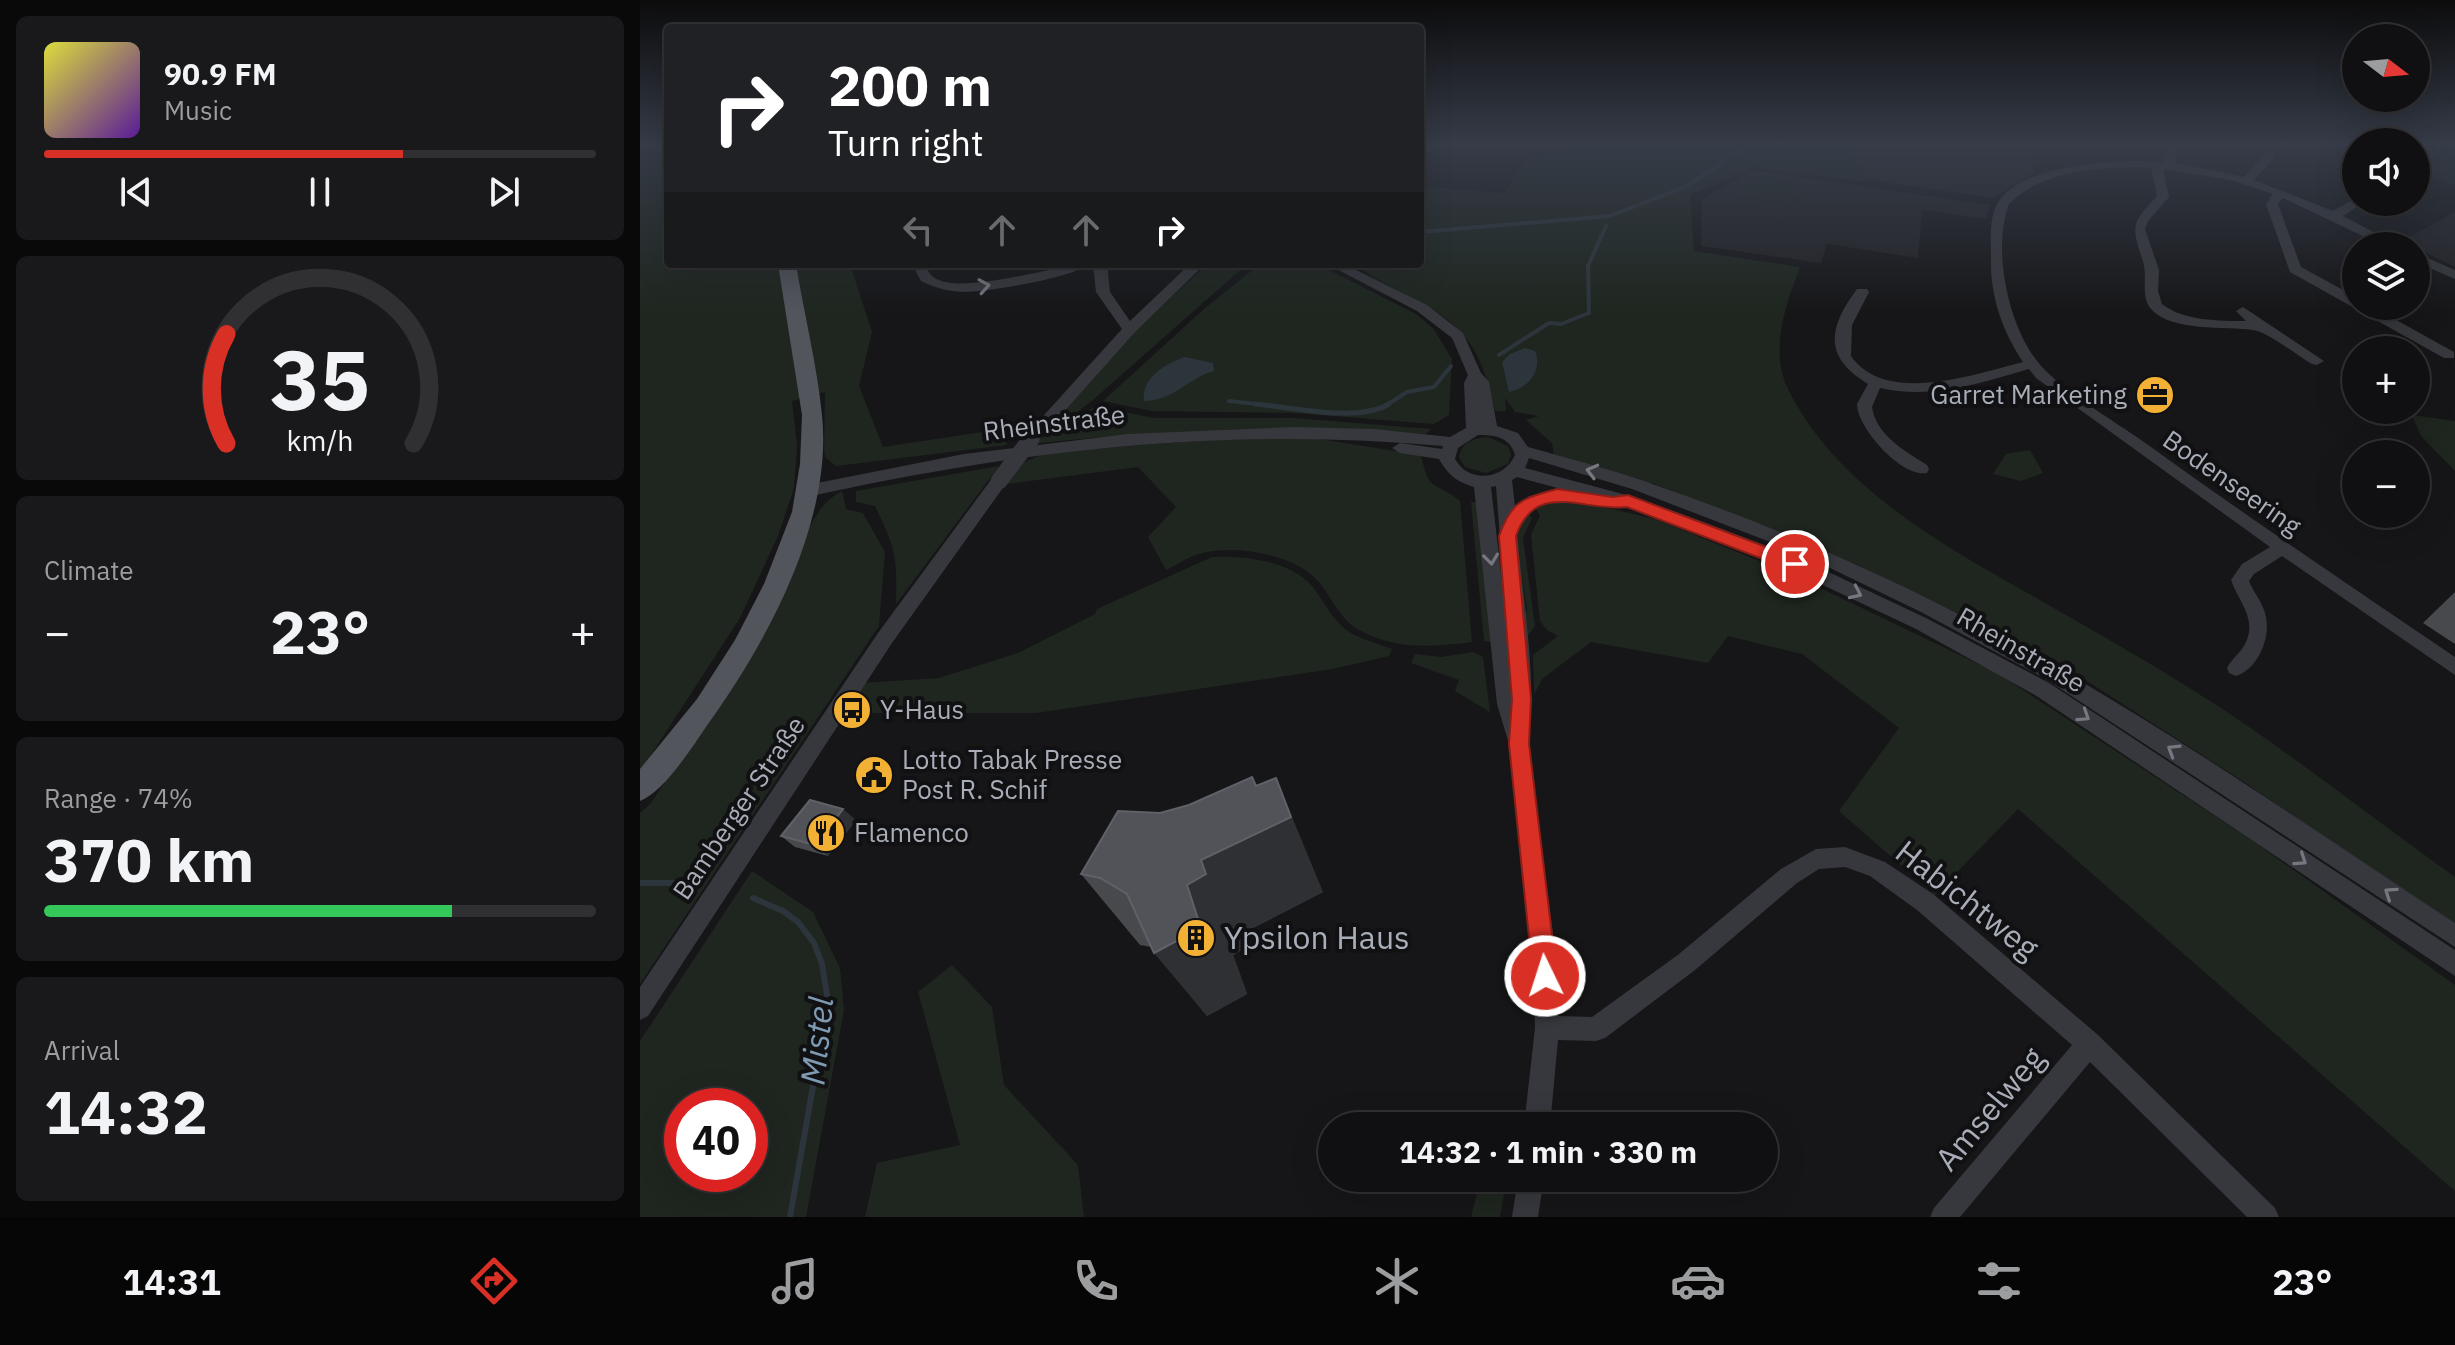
<!DOCTYPE html>
<html lang="en">
<head>
<meta charset="utf-8">
<style>
	:root { --surface:#101012; --page:#19191b; --text:#f1f3f6; --muted:#9c9d9f; --line:#303032; --accent:#d93025 }
	body { margin:0; font-family:"IBM Plex Sans",sans-serif; background:var(--page); color:var(--text); height:100vh; display:flex; flex-direction:column; font-size:30px; white-space:nowrap }
	* { box-sizing:border-box; margin:0 }
	p { font-size:26px; color:var(--muted) }
	.icon { flex:none; width:44px; height:44px; fill:none; stroke:currentColor; stroke-width:2; stroke-linecap:round; stroke-linejoin:round }
	.map { position:relative; flex:1; overflow:hidden }
	.details { display:flex; flex-direction:column; gap:16px; padding:16px; background:#09090a; width:640px }
	.details>* { flex:none }
	.banner { position:absolute; left:24px; top:24px; width:760px; height:244px; border-radius:8px; box-shadow:0 8px 32px #0002,0 0 0 2px var(--line); background:#202124; color:#fff; overflow:hidden }
	.needle { width:52px; rotate:106deg }
	.fabs { position:absolute; left:1702px; top:24px; display:grid; gap:16px }
	.fabs a { display:grid; place-items:center; width:88px; height:88px; border-radius:50%; background:var(--surface); box-shadow:0 8px 32px #0002,0 0 0 2px var(--line); font-size:40px }
	.speed { position:absolute; left:24px; top:1088px; display:flex; gap:16px; font-size:40px; font-weight:700; text-align:center }
	.speed>* { display:grid; place-content:center; width:104px; height:104px; border-radius:50%; background:var(--surface); box-shadow:0 8px 32px #0002,0 0 0 2px var(--line); line-height:1 }
	.speed .limit { border:12px solid #d22; background:#fff; color:#111 }
	.pin { position:absolute; display:grid; place-items:center; width:68px; height:68px; color:#fff; margin:-34px; border:4px solid #fff; border-radius:50%; box-shadow:0 2px 8px #0007 }
	.me { position:absolute; width:88px; margin:-44px; rotate:356deg; stroke-linejoin:round; filter:drop-shadow(0 0 6px #0008) }
	.turn { display:flex; align-items:center; gap:28px; height:168px; padding:0 32px; font-size:36px }
	.turn .icon { width:104px; height:104px; stroke-width:2.5 }
	.turn b { display:block; font-size:56px; line-height:68px }
	.lanes { display:flex; align-items:center; height:76px; padding:0 32px; background:#0003; justify-content:center; gap:40px; direction:ltr }
	.lanes .off { opacity:.35 }
	.big { font-size:60px; font-weight:700; line-height:1.1 }
	.details .card { flex:1; display:flex; flex-direction:column; justify-content:center; gap:12px; min-width:0; padding:0 28px; border-radius:12px; background:var(--page) }
	.details .dial { align-items:center; gap:0 }
	.dial svg { height:208px; overflow:visible; fill:none; stroke:var(--line); stroke-width:7; stroke-linecap:round; text-anchor:middle }
	.dial text { fill:var(--text); stroke:none }
	.song { display:flex; align-items:center; gap:24px }
	.cover { width:96px; height:96px; border-radius:12px; background:linear-gradient(135deg,hsl(60 70% 55%),hsl(270 70% 35%)) }
	.played { height:8px; border-radius:4px; background:linear-gradient(90deg,var(--accent) 65%,var(--line) 65%) }
	.keys { display:flex; justify-content:space-around; direction:ltr }
	.heat { display:flex; justify-content:space-between; align-items:center; font-size:44px; direction:ltr }
	.charge { height:12px; border-radius:6px; background:linear-gradient(90deg,#34c759 74%,var(--line) 0) }
	.trip { position:absolute; left:678px; top:1112px; width:460px; height:80px; border-radius:40px; background:var(--surface); box-shadow:0 8px 32px #0002,0 0 0 2px var(--line); font-weight:700; line-height:80px; text-align:center }
	.tab-bar { display:flex; height:128px; justify-content:space-around; align-items:center; background:#060607; color:var(--muted) }
	.tab-bar .icon { width:56px; height:56px }
	.tab-bar .active { color:var(--accent) }
	.tab-bar b { font-size:36px; color:var(--text) }
	main { display:flex; flex:1; min-height:0 }
	.map>svg:first-child { display:block }
</style>
</head>
<body>
<main>
<section class="details">
<div class="card">
<div class="song"><i class="cover"></i><div><b>90.9 FM</b><p>Music</p></div></div>
<div class="played"></div>
<div class="keys"><svg class="icon" aria-label="previous" viewBox="0 0 24 24"><path d="M18 5L8 12l10 7zM5 5v14"/></svg><svg class="icon" aria-label="pause" viewBox="0 0 24 24"><path d="M8 5v14M16 5v14"/></svg><svg class="icon" aria-label="next" viewBox="0 0 24 24"><path d="M6 5l10 7-10 7zM19 5v14"/></svg></div>
</div>
<div class="card dial"><svg viewBox="0 0 100 80">
<path d="M14 69A42 42 0 1 1 86 69"/>
<path d="M14 69A42 42 0 0 1 14 27" stroke="#d93025"/>
<text x="50" y="56" font-size="32" font-weight="700">35</text>
<text x="50" y="72" font-size="11">km/h</text>
</svg></div>
<div class="card"><p>Climate</p>
<div class="heat"><a>−</a><b class="big">23°</b><a>+</a></div>
</div>
<div class="card"><p>Range · 74%</p><b class="big">370 km</b><div class="charge"></div></div>
<div class="card"><p>Arrival</p><b class="big">14:32</b></div>
</section>
<div class="map">
<svg width="1815" height="1217" viewBox="0 0 1815 1217">
	<rect width="100%" height="100%" fill="#161618"/>
	<g fill="#222225">
		<polygon points="1210,144 1393,144 1394,173 1353,198 1223,179"/>
		<polygon points="1110,172 1124,172 1351,205 1346,219 1282,210 1278,258 1187,244 1181,263 1061,246 1062,199"/>
		<polygon points="1815,212 1815,267 1762,241"/>
	</g>
	<g fill="#1e261f" fill-rule="evenodd">
		<polygon points="0,144 28,144 28,264 210,264 232,332 219,386 243,447 362,429 367,445 196,466 185,457 184,449 185,392 152,401 157,446 154,488 138,536 100,618 0,772"/>
		<path d="M960,144H1210L1224,182L1113,167L1050,195L1054,251L1160,267C1146,304 1129,350 1148,389C1196,486 1302,545 1393,596C1454,631 1516,666 1575,704C1657,758 1735,820 1815,877V926L1607,784L1408,656L1217,565L1012,483L1010,486L914,457L912,443L886,420L899,416L875,412L865,398L866,411H855C837,324 807,317 735,278C727,274 723,268 714,264H780V186L864,193L889,155Z"/>
		<polygon points="1776,144 1809,144 1815,147 1815,186 1776,170"/>
		<polygon points="1109,173 1159,181 1153,205 1101,197"/>
		<polygon points="568,264 607,264 453,400 429,418 405,429 496,329"/>
		<polygon points="620,264 677,264 776,314 793,328 812,359 809,415 794,424 654,413 512,411 463,401 565,308"/>
		<path d="M455,406L514,418H654L791,429L786,434C654,430 524,428 393,444L398,437L424,429Z"/>
		<polygon points="1772,415 1815,421 1815,471 1781,436"/>
		<path d="M848,437L868,446L871,455L868,464L846,473L825,467L819,457C821,442 835,438 848,437Z"/>
		<path d="M581,439H679L781,455C789,494 795,480 820,501L832,642C793,647 755,650 719,630C698,618 691,595 676,579C651,553 592,544 559,554C548,557 537,565 526,570L508,537L536,507L498,467L367,484L377,466L404,453Z"/>
		<polygon points="1390,450 1403,473 1381,481 1353,474 1366,454"/>
		<path d="M359,466L256,604C257,556 256,549 235,506L216,502V491Z"/>
		<path d="M202,491L206,509L223,513L245,552L239,626L0,984V813L11,803C65,721 116,650 156,560C167,533 175,505 202,491Z"/>
		<polygon points="937,501 1015,519 1147,572 1357,673 1613,841 1815,985 1815,1191 1378,809 1295,895 1199,811 1259,728 1162,654 1088,636 1068,663 951,642 902,679 894,695 893,655 918,636 907,630 900,621 891,535 900,515 894,506 906,502"/>
		<polygon points="831,502 838,502 853,642 844,641"/>
		<polygon points="888,513 892,518 883,538 895,626 887,637 879,623 887,611 876,532 880,520"/>
		<path d="M572,557C603,556 650,560 672,586C685,602 692,621 711,633C723,640 739,644 752,649L749,656L693,669L396,713H200L222,683L299,678L378,653L455,614L457,609Z"/>
		<polygon points="833,652 843,657 850,712 815,691 819,680 771,663 775,654 801,657"/>
		<path d="M112,871L173,912L200,968L204,1010L166,1217H0V1041ZM42,1106H110V1174H42Z"/>
		<polygon points="312,965 352,1007 364,1085 438,1165 444,1217 225,1217 237,1163 320,1145 278,992"/>
		<polygon points="841,1178 867,1178 860,1217 831,1217"/>
	</g>
	<g fill="#2c353c">
		<path d="M885,348L895,351C903,371 888,388 869,392L862,362L870,354Z"/>
		<path d="M545,357L573,363L574,371C548,378 534,401 504,401C501,378 526,363 545,357Z"/>
	</g>
	<g fill="none" stroke-linecap="round" stroke-linejoin="round">
		<g stroke="#2c353c" stroke-width="4">
			<polyline points="1095,153 1104,144"/>
			<polyline points="780,232 970,216 1045,187 1084,162"/>
			<polyline points="859,355 909,323 921,324 949,313 948,266 966,226"/>
			<polyline points="589,401 635,406"/>
			<polyline points="745,406 767,392 794,387 811,366"/>
		</g>
		<path stroke="#2c353c" stroke-width="5" d="M615,404C651,407 718,423 749,404"/>
		<g stroke="#2c353c" stroke-width="6">
			<polyline points="0,883 60,883"/>
			<polyline points="113,898 143,911 158,922 174,943 182,964 188,1001 150,1217"/>
		</g>
		<g fill="#37383d" fill-rule="evenodd">
			<path d="M1525,144H1536L1535,163L1604,177L1627,153H1635V157L1614,180L1693,211L1714,199L1724,202L1703,216L1760,246H1744L1643,198L1638,204L1661,267L1716,297V306H1731L1814,352V358H1804L1650,272L1626,204L1633,194L1591,180L1523,169L1529,197L1508,221L1505,229L1519,270L1518,291L1522,304C1543,321 1580,321 1606,321L1596,311L1603,307L1684,361L1677,365L1672,364C1658,356 1628,332 1613,330C1586,326 1531,332 1511,309C1500,296 1508,277 1503,261C1491,225 1491,224 1517,196L1511,168L1502,167C1458,168 1402,170 1369,204C1352,249 1368,324 1397,361C1420,390 1473,420 1504,442C1606,516 1711,586 1815,657V675L1642,556L1614,574L1609,581C1613,591 1620,599 1624,610C1633,633 1620,668 1596,676L1589,673L1587,668C1592,658 1602,652 1606,642C1617,618 1598,601 1591,580L1602,564L1630,547L1396,378L1389,369C1341,383 1290,400 1240,388L1232,407C1236,435 1265,451 1287,465L1289,469L1287,473C1262,478 1217,428 1217,404L1228,384C1183,357 1188,328 1217,289H1227L1229,292L1212,325L1211,356C1245,406 1336,374 1383,362C1362,330 1350,296 1351,258C1351,241 1349,219 1357,204C1380,163 1482,159 1523,162Z"/>
			<polygon points="1776,253 1815,270 1815,279 1776,262"/>
			<path d="M272,264H286C287,268 288,272 291,275C313,299 417,264 450,264C431,278 348,292 323,292C307,291 295,288 281,281Z"/>
			<polygon points="453,264 467,264 470,292 490,321 550,264 565,264 495,332 396,443 386,443 383,439 386,435 482,329 456,292"/>
			<path d="M687,264H704L787,305L823,333L841,373L849,382L857,426L878,433L888,447C927,458 966,468 1004,481C1147,530 1287,592 1418,668C1554,746 1684,837 1815,923V947L1404,678L1281,612L1159,553L992,489L889,458L885,468L994,497L1050,517L1161,559L1288,619L1409,683L1815,950V976L1395,695L1276,629L1149,569L984,506L945,495L944,501C910,509 897,490 877,533C880,570 901,710 886,735L915,949L918,1016L952,1017L1039,954L1141,869L1176,849L1205,847L1245,862L1293,894L1458,1035L1635,1208L1639,1217H1607L1450,1062L1320,1217H1290L1294,1208L1432,1045L1277,910L1230,876L1205,867L1179,869L1157,883L1055,970L965,1038L956,1041L918,1040L910,1126H884L895,1028L893,949L869,744L857,704L834,487C817,482 808,475 799,459L760,453L752,448L760,443L802,449L803,446C587,426 378,450 167,497L159,491L167,485L324,454L488,434L653,427L734,429L810,437L826,428L824,383L828,375L812,338L777,311ZM838,435C855,435 870,437 875,455C864,480 829,484 815,459L818,448ZM877,477L925,490L889,496L875,507L872,480ZM856,486L866,617L851,487Z"/>
			<polygon points="359,475 365,477 367,481 365,485 252,643 8,1016 0,1020 0,987 238,633 353,477"/>
			<polygon points="878,1178 904,1178 898,1217 872,1217"/>
		</g>
		<path fill="#53555c" fill-rule="evenodd" d="M138,264H156C164,314 177,364 182,415C193,520 128,641 68,724C53,746 24,792 0,801V769L57,699L95,640L124,584L152,512L160,464L162,415Z"/>
		<polyline stroke="#37383d" stroke-width="17" points="359,481 391,439"/>
	</g>
	<g fill="#47494d">
		<polygon points="1815,592 1815,644 1783,623"/>
		<polygon points="520,813 683,892 605,932 610,945 593,955 607,994 567,1016 511,947 500,945 441,874"/>
		<polygon points="216,820 188,856 155,847 141,836"/>
	</g>
	<g fill="#2f3033">
		<polygon points="636,778 683,892 605,932 610,945 593,955 607,994 567,1016 514,953 547,885 561,860"/>
		<polygon points="203,809 216,820 188,856 175,845"/>
	</g>
	<g fill="#525359" stroke="#5f6168" stroke-width="2">
		<polygon points="612,777 616,786 636,778 651,817 561,860 566,874 547,885 561,928 514,953 487,894 460,878 441,874 478,811 520,813 549,805"/>
		<polygon points="170,800 203,809 175,845 141,836"/>
	</g>
	<defs><path id="oneway-chevron" d="M-2-3.5L2.5 0L-2 3.5" fill="none" stroke-width="1.6" stroke-linecap="round" stroke-linejoin="round" transform="scale(2)"/></defs>
	<g stroke="#757881">
		<use href="#oneway-chevron" transform="translate(344 286) rotate(-9)"/>
		<use href="#oneway-chevron" transform="translate(952 471) rotate(-165)"/>
		<use href="#oneway-chevron" transform="translate(851 559) rotate(83)"/>
		<use href="#oneway-chevron" transform="translate(1216 593) rotate(25)"/>
		<use href="#oneway-chevron" transform="translate(1444 716) rotate(33)"/>
		<use href="#oneway-chevron" transform="translate(1533 750) rotate(-148)"/>
		<use href="#oneway-chevron" transform="translate(1661 860) rotate(34)"/>
		<use href="#oneway-chevron" transform="translate(1750 893) rotate(-146)"/>
	</g>
	<linearGradient id="sky" x2="0" y2="1"><stop stop-color="#0c0c0d"/><stop offset="0.46" stop-color="#363c48"/><stop offset="1" stop-color="#363c48" stop-opacity="0"/></linearGradient>
	<rect width="1815" height="314" fill="url(#sky)"/>
	<path fill="#d93025" stroke="#8d1f18" stroke-width="2" d="M917,489L973,497L988,495L1161,560L1164,564L1155,571L1149,569L987,507C943,512 896,479 876,536L891,699L889,744L917,976L913,984L905,987L896,984L893,976L869,744L872,699L859,536C872,500 882,499 917,489Z"/>
	<defs>
		<symbol id="office-disc" viewBox="-11 -11 22 22"><circle r="9.5" fill="#f2b134" stroke="#111113"/><path d="M-6-3h4V-5.5h4V-3h4V5H-6ZM-1-4.5V-3h2v-1.5ZM-6 0V1H6V0Z" fill="#111"/></symbol>
		<symbol id="bus-disc" viewBox="-11 -11 22 22"><circle r="9.5" fill="#f2b134" stroke="#111113"/><path d="M-5-6H5V4H4V6H2V4H-2V6H-4V4H-5ZM-3.5-4V0h7V-4ZM-3.5 1.2v1.5H-2V1.2ZM2 1.2v1.5H3.5V1.2Z" fill="#111"/></symbol>
		<symbol id="civic-disc" viewBox="-11 -11 22 22"><circle r="9.5" fill="#f2b134" stroke="#111113"/><path d="M-.6-6.5H3V-4.5H.6V-3L4-1V1h2V6H-6V1h2V-1L-.6-3ZM-1.2 2.5V6h2.4V2.5Z" fill="#111"/></symbol>
		<symbol id="restaurant-disc" viewBox="-11 -11 22 22"><circle r="9.5" fill="#f2b134" stroke="#111113"/><path d="M-5-6h1v4h1v-4h1v4h1v-4h1v5L-1.5 .5V6h-2V.5L-5-1ZM5-6V6H3V1.5H1.5Q1.5-4 5-6Z" fill="#111"/></symbol>
		<symbol id="building-disc" viewBox="-11 -11 22 22"><circle r="9.5" fill="#f2b134" stroke="#111113"/><path d="M-4-6H4V6H1V3H-1V6H-4ZM-2.5-4.3h1.7v1.8h-1.7ZM.8-4.3h1.7v1.8H.8ZM-2.5-1h1.7V.8h-1.7ZM.8-1h1.7V.8H.8Z" fill="#111"/></symbol>
	</defs>
	<g fill-rule="evenodd">
		<use href="#office-disc" x="1493" y="373" width="44" height="44"/>
		<use href="#bus-disc" x="190" y="688" width="44" height="44"/>
		<use href="#civic-disc" x="212" y="753" width="44" height="44"/>
		<use href="#restaurant-disc" x="164" y="811" width="44" height="44"/>
		<use href="#building-disc" x="534" y="916" width="44" height="44"/>
	</g>
	<g text-anchor="middle" stroke-width="8" stroke-linejoin="round" paint-order="stroke">
		<g font-size="26" fill="#a8adb8" stroke="#111113" text-anchor="start">
			<text x="1487" y="404" text-anchor="end">Garret Marketing</text>
			<text x="240" y="719">Y-Haus</text>
			<text x="262" y="769">Lotto Tabak Presse<tspan x="262" dy="30">Post R. Schif</tspan></text>
			<text x="214" y="842">Flamenco</text>
		</g>
		<g font-size="26" fill="#a8adb8" stroke="#111113">
			<text transform="translate(414 423) rotate(-7)" y="9">Rheinstraße</text>
			<text transform="translate(1592 483) rotate(35)" y="9">Bodenseering</text>
			<text transform="translate(1381 650) rotate(30)" y="9">Rheinstraße</text>
			<text transform="translate(99 808) rotate(-56)" y="9">Bamberger Straße</text>
		</g>
		<g font-size="32" fill="#a8adb8" stroke="#111113">
			<text transform="translate(1327 900) rotate(38)" y="11">Habichtweg</text>
			<text transform="translate(1350 1109) rotate(-50)" y="11">Amselweg</text>
		</g>
		<g font-size="32" fill="#a8adb8" stroke="#111113" text-anchor="start">
			<text x="584" y="949">Ypsilon Haus</text>
		</g>
		<g font-size="34" font-style="italic" fill="#7f9bb3" stroke="#111113">
			<text transform="translate(177 1041) rotate(-84)" y="12">Mistel</text>
		</g>
	</g>
</svg>
<div class="fabs">
<a><svg class="needle" viewBox="-14 -14 28 28"><path d="M0-13l5 13h-10z" fill="#e53935"/><path d="M0 13l5-13h-10z" fill="#9c9d9f"/></svg></a>
<a><svg class="icon" aria-label="sound" viewBox="0 0 24 24"><path d="M4 9h4l5-4v14l-5-4H4zM17 9q2 3 0 6"/></svg></a>
<a><svg class="icon" aria-label="layers" viewBox="0 0 24 24"><path d="M12 4l9 5-9 5-9-5zM3 14l9 5 9-5"/></svg></a>
<a>+</a>
<a>−</a>
</div>
<div class="speed"><div class="limit">40</div></div>
<div class="pin" style="left:1155px;top:564px;background:#d93025"><svg class="icon" aria-label="arrive" viewBox="0 0 24 24"><path d="M6 21V4h12l-3 4 3 4H6"/></svg></div>
<svg class="me" style="left:905px;top:976px" viewBox="-20 -20 40 40"><circle r="17" fill="#d93025" stroke="#fff" stroke-width="3"/><path d="M0-11L8 9 0 5-8 9z" fill="#fff"/></svg>
<div class="trip">14:32 · 1 min · 330 m</div>
<div class="banner">
<div class="turn"><svg class="icon" aria-label="right" viewBox="0 0 24 24"><path d="M7 20v-9h11M14 6l5 5-5 5"/></svg><div><b>200 m</b>Turn right</div></div>
<div class="lanes"><svg class="icon off" aria-label="left" viewBox="0 0 24 24"><path d="M17 20v-9H6M10 6l-5 5 5 5"/></svg><svg class="icon off" aria-label="ahead" viewBox="0 0 24 24"><path d="M12 20V5M6 11l6-6 6 6"/></svg><svg class="icon off" aria-label="ahead" viewBox="0 0 24 24"><path d="M12 20V5M6 11l6-6 6 6"/></svg><svg class="icon" aria-label="right" viewBox="0 0 24 24"><path d="M7 20v-9h11M14 6l5 5-5 5"/></svg></div>
</div>
</div>
</main>
<nav class="tab-bar">
<b>14:31</b>
<svg class="icon active" aria-label="directions" viewBox="0 0 24 24"><path d="M12 3l9 9-9 9-9-9zM9 14v-3h6M13 9l2 2-2 2"/></svg>
<svg class="icon" aria-label="music" viewBox="0 0 24 24"><path d="M9 18V5l10-2v13"/><circle cx="6" cy="18" r="3"/><circle cx="16" cy="16" r="3"/></svg>
<svg class="icon" aria-label="phone" viewBox="0 0 24 24"><path d="M5 4h4l2 5-3 2q2 4 5 5l2-3 5 2v4C11 20 4 13 5 4z"/></svg>
<svg class="icon" aria-label="climate" viewBox="0 0 24 24"><path d="M12 3v18M4 7l16 10M4 17L20 7"/></svg>
<svg class="icon" aria-label="car" viewBox="0 0 24 24"><path d="M5 17H2v-5l4-1 3-4h7l3 4 3 1v5h-3M9 17h6M6 11h13"/><circle cx="7" cy="17" r="2"/><circle cx="17" cy="17" r="2"/></svg>
<svg class="icon" aria-label="filters" viewBox="0 0 24 24"><path d="M4 7h16M4 17h16"/><circle cx="9" cy="7" r="2"/><circle cx="15" cy="17" r="2"/></svg>
<b>23°</b>
</nav>
</body>
</html>
